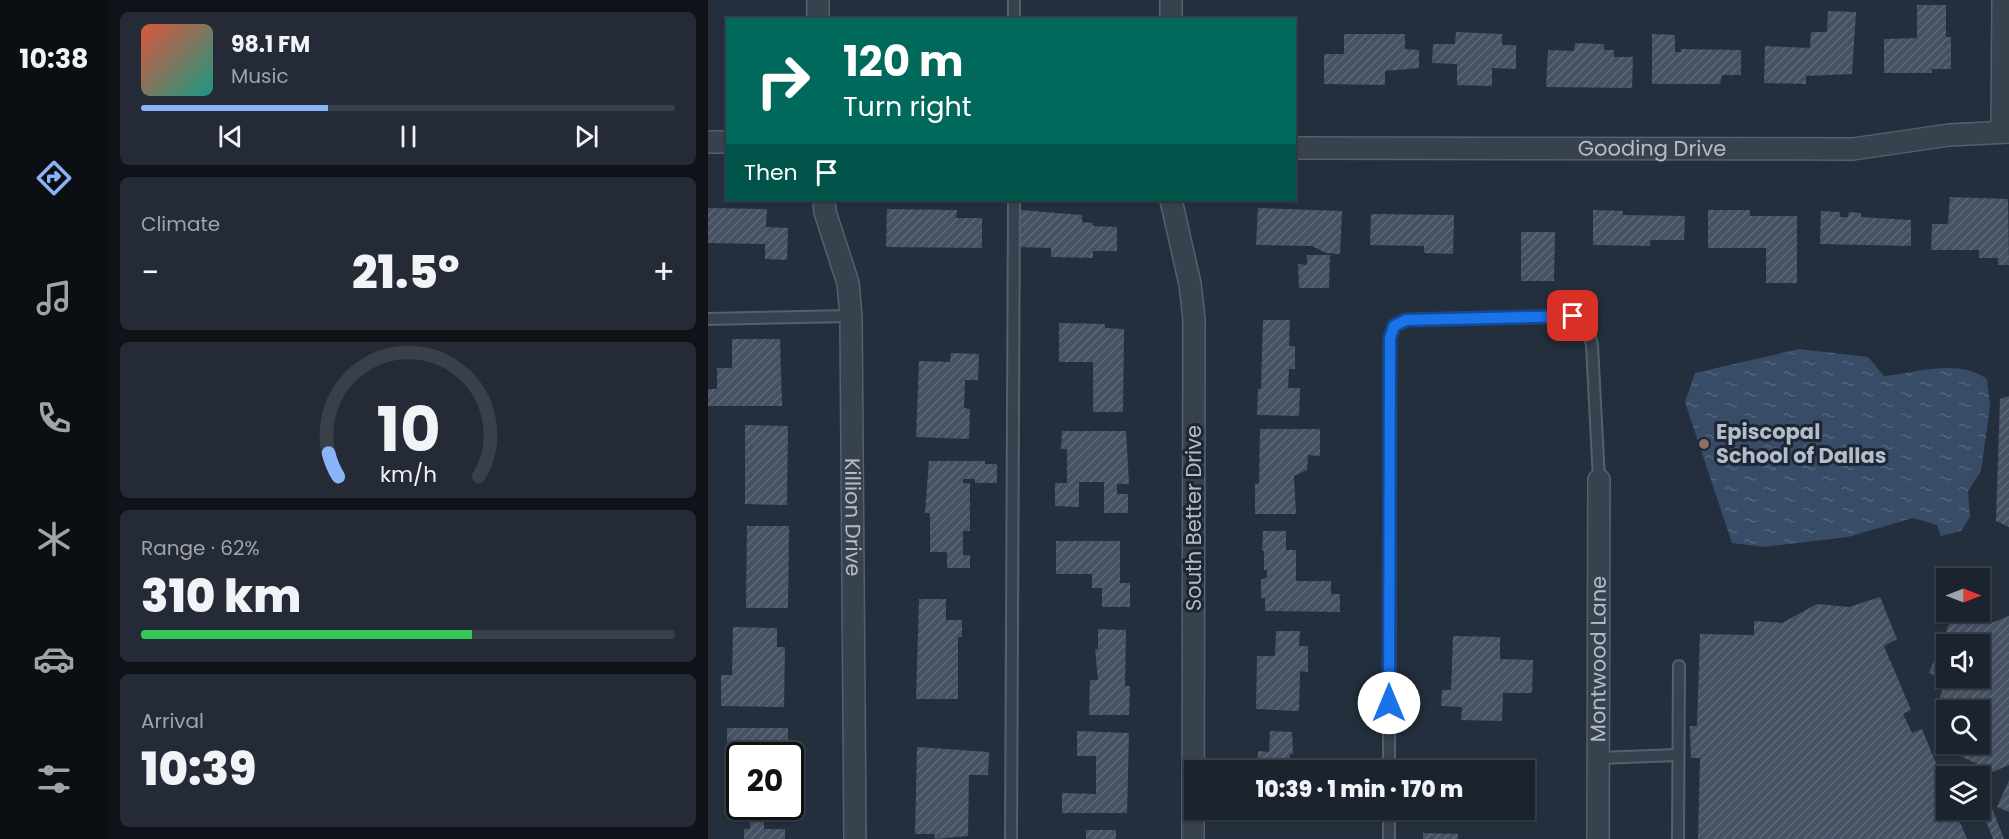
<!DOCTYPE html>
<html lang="en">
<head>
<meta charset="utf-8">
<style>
	:root { --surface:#1b232e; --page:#242b36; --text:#f1f3f6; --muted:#a0a4aa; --line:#39404a; --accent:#8ab4f8 }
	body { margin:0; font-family:Poppins,sans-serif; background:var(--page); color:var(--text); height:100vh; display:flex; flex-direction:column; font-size:22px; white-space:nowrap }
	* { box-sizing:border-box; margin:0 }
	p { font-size:20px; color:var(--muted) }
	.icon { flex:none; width:33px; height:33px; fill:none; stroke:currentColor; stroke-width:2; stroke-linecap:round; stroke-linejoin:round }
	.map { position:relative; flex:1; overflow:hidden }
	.side { display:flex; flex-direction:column; gap:12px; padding:12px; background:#0f1319; width:600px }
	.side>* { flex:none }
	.top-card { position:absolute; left:18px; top:18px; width:570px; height:183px; border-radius:0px; box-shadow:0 2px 4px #0004,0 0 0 2px var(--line); background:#00695c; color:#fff; overflow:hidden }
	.needle { width:39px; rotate:90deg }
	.tools { position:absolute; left:1228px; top:568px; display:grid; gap:12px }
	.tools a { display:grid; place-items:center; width:54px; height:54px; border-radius:0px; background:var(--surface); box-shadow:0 2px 4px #0004,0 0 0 2px var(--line); font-size:30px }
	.speed { position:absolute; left:18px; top:742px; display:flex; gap:12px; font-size:30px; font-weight:700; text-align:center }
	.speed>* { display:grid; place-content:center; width:78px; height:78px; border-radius:50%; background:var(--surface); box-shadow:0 2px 4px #0004,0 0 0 2px var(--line); line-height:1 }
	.speed .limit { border:3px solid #111; border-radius:9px; background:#fff; color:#111 }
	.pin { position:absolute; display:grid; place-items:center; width:51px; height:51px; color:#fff; margin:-26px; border-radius:12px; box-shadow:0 3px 9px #0006 }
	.me { position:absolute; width:66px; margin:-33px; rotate:0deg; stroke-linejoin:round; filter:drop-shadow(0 0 4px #0008) }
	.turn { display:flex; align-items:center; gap:21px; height:126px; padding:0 18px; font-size:27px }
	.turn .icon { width:78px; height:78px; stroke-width:2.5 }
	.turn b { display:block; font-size:42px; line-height:51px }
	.then { display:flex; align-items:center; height:57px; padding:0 18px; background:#0003; gap:12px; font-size:22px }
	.big { font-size:45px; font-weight:800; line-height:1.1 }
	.side .widget { flex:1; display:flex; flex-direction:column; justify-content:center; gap:9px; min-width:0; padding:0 21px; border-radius:9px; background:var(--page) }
	.side .dial { align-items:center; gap:0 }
	.dial svg { height:156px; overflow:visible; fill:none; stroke:var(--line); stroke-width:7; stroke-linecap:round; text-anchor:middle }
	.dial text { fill:var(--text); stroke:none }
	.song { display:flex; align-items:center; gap:18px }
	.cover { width:72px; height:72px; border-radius:9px; background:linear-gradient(135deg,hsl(10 70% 55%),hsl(170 70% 35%)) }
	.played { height:6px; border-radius:3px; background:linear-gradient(90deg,var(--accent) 35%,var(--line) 35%) }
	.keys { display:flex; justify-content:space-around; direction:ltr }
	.heat { display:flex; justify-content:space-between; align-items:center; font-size:33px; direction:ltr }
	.charge { height:9px; border-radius:4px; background:linear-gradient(90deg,#34c759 62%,var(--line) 0) }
	.trip { position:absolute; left:476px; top:760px; width:351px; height:60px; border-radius:0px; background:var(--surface); box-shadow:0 2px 4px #0004,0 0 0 2px var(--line); font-weight:800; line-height:60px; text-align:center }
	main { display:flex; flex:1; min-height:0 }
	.tab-bar { display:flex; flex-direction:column; width:108px; justify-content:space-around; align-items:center; background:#0b0e12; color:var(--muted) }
	.tab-bar .icon { width:42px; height:42px }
	.tab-bar .selected { color:var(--accent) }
	.tab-bar b { font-size:27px; color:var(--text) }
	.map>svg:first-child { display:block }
</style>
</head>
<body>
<main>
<nav class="tab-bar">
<b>10:38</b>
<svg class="icon selected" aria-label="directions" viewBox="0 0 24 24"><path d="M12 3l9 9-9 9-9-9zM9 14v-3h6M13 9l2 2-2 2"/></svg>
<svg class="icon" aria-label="music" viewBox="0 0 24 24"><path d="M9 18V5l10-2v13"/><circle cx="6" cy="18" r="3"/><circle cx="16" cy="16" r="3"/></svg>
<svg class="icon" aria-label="phone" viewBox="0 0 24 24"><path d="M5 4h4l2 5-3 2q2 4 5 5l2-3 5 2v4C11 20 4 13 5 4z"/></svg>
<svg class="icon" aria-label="climate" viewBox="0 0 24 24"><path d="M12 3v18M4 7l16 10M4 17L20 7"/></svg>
<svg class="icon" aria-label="car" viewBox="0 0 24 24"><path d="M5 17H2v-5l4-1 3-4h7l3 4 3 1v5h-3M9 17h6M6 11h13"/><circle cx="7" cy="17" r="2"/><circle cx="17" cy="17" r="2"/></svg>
<svg class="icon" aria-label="filters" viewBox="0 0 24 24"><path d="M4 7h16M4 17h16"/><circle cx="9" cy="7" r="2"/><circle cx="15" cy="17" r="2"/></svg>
</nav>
<section class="side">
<div class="widget">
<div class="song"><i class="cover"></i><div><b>98.1 FM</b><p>Music</p></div></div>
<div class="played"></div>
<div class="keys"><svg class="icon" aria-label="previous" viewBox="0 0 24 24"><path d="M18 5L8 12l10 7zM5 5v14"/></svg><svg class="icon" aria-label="pause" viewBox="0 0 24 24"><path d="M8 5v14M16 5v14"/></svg><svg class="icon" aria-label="next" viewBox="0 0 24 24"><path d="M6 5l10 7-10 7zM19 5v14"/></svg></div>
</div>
<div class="widget"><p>Climate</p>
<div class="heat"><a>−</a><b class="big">21.5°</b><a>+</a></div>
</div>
<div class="widget dial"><svg viewBox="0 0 100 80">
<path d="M14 69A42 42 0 1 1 86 69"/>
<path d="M14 69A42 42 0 0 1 9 57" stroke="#8ab4f8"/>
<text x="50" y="56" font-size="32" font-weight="700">10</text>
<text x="50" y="72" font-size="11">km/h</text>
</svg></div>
<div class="widget"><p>Range · 62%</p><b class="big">310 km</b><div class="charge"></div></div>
<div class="widget"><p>Arrival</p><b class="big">10:39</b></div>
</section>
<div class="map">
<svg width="1301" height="839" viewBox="0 0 1301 839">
	<defs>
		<pattern id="water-ripples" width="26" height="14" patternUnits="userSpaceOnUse" patternTransform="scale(1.5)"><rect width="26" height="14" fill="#394c67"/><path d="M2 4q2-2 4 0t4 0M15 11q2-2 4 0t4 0" fill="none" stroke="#53647b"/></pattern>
		<pattern id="building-hatch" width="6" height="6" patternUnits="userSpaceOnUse" patternTransform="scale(1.5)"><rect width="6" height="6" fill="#455162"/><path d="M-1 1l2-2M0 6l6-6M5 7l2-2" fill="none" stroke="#5d6877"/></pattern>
	</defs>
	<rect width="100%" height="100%" fill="#242f3e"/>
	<path fill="url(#water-ripples)" d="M1091,349L1160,357L1176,376C1208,373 1250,358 1279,379L1282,406L1273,471L1260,491L1262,517L1253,531L1233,536L1229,525L1205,518L1140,537L1056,547L1024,543L977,402L987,373Z"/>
	<g fill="url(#building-hatch)" fill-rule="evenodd">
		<polygon points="1209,5 1238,5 1238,37 1243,37 1243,69 1224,69 1224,73 1176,73 1176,39 1209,38"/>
		<polygon points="1120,11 1148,12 1144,74 1098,76 1098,84 1056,83 1057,46 1102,48 1103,32 1119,32"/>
		<polygon points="748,32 794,34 794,45 808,45 808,69 784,68 784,86 749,85 749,64 724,63 725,44 747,44"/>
		<polygon points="636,34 697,34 697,49 711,50 711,68 677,71 677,85 616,84 616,54 636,54"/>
		<polygon points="944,34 967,35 967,52 973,52 973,49 1033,50 1033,75 1014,75 1012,84 944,84"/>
		<polygon points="867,43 896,44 896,50 906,50 906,57 925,57 924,88 838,87 840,50 866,51"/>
		<polygon points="1242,197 1300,199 1301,265 1290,265 1290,258 1271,258 1271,250 1223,250 1224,224 1240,224"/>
		<polygon points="0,208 59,209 58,227 80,228 79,260 57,259 57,244 0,243"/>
		<polygon points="550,208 634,211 632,254 618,253 604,246 548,245"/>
		<polygon points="179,209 249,210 248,218 274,218 274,248 178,247"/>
		<polygon points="313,210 374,215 374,222 385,223 385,226 409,227 409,251 385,251 385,258 343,257 343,248 311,247"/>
		<polygon points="885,210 915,211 915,215 977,216 976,240 942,240 942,246 885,245"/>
		<polygon points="1000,210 1042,210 1042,216 1089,216 1089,283 1058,283 1058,248 1000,248"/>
		<polygon points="1113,211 1132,212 1132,217 1140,217 1141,212 1153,213 1153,217 1203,220 1203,246 1112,244"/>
		<polygon points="663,214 746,215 745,254 716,253 716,246 662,245"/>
		<polygon points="813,232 847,232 846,281 813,281"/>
		<polygon points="599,255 622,255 621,288 591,288 590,264 599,265"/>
		<polygon points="555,320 582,320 581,346 587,346 587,369 581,369 580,388 592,388 591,416 549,415 550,389 553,389"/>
		<polygon points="351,323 397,324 397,328 416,329 415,412 385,412 385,362 351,362"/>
		<polygon points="24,339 72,339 74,406 0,406 0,389 9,389 9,368 24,368"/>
		<polygon points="243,353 271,354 270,380 257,380 256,408 262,409 261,439 208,437 211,361 242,362"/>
		<polygon points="1301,396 1301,527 1288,521 1292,399"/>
		<polygon points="37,425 80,426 79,505 37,504"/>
		<polygon points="552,429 612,429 612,456 600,455 599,470 586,476 588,514 547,514 547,484 551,484"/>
		<polygon points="354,431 418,431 421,484 409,484 409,494 420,494 420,513 396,513 396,482 371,482 371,507 347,506 347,483 359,483 359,449 353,449"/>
		<polygon points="221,461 277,461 277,464 289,464 289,483 267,483 267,479 255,479 255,483 262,483 262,531 255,531 255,555 262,555 262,568 239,568 239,552 222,552 222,513 217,513"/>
		<polygon points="39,526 81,526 80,608 38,608"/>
		<polygon points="555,531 578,531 578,550 588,550 588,581 623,581 623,594 632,594 632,612 557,611 557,598 553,598 553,580 559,577 559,570 556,570 556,551 554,551"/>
		<polygon points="348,541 412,541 412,583 422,583 422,607 394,607 394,588 384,588 384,574 348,574"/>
		<path d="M1172,597L1189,639L1176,646L1203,710L1195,714L1204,733L1214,729L1234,778L1270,764L1247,754L1243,744H1272V711H1239V735L1228,707L1238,681L1236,674L1233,678L1221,673L1246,612H1257L1283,623L1301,616V765L1273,777H1239V810H1247L1259,839H990L992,758H983L982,726H989L992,634L1046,635V621L1074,623L1109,604L1141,607ZM1239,645H1272V678H1239Z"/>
		<polygon points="211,599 238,599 238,620 254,620 254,637 250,637 250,699 208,699"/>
		<polygon points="25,627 69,628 69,647 77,647 76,707 13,706 13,675 24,675"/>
		<polygon points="390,629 418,630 417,686 422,686 421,715 381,715 382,680 390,680 387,649 390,649"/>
		<polygon points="568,631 592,631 591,646 600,646 600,672 592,671 591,711 548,709 549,656 567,656"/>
		<polygon points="745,636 792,637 792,659 825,660 824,693 795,693 794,721 753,720 754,707 733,706 734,690 743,690"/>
		<polygon points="19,728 80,728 80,756 19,759"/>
		<polygon points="369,731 421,733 419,813 354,813 354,793 388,794 388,756 369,756"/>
		<polygon points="562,731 584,732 585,754 582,754 582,771 549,771 550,751 561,752"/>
		<polygon points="209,747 281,752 280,775 261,775 260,836 226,839 227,834 207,834"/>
		<polygon points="1272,778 1296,839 1285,839 1272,806"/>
		<rect x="16" y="779" width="16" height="27"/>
		<polygon points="1301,780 1301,812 1289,807"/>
		<polygon points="547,810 587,810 587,813 547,812"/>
		<polygon points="42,819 56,820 56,829 77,829 77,839 36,839 36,829 42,829"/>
		<rect x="378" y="830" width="30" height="9"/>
		<polygon points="715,833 750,834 750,839 715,839"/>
	</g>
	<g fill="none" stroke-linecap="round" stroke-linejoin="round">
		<defs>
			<g id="lane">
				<polyline points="306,0 306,20"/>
				<polyline points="0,319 143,316"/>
				<polyline points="891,758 969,755"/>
				<polyline points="681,771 682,338 686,326 698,320 865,316 878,321 884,345 891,480"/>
				<polyline points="303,839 306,200"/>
				<polyline points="681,839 681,810"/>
				<polyline points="970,839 971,666"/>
			</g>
			<g id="street">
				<polyline points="110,20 110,0"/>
				<polyline points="463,20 463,0"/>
				<polyline points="1294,132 1295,0"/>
				<polyline points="0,142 20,142"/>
				<path id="s1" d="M586,148L1145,149L1241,135L1301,132"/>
				<path id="s2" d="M116,200L117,212L140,283L143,316L147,839"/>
				<polyline points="463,200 482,284 486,319 485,839"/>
				<path id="s3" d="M890,839L891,480"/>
			</g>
		</defs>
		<use href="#lane" stroke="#565f6c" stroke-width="14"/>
		<use href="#street" stroke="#565f6c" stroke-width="24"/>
		<use href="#lane" stroke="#38414e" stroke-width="10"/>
		<use href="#street" stroke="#38414e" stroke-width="21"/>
	</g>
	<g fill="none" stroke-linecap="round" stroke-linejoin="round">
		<defs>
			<polyline id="route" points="681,703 682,338 686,326 698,320 865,316"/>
		</defs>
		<use href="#route" stroke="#114b97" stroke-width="15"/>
		<use href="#route" stroke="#1a73e8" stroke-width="10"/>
	</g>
	<circle fill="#8d6e63" stroke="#1d2633" stroke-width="2" cx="996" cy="444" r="6"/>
	<g text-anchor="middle" stroke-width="6" stroke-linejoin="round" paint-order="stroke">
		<g font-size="21" fill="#b4bcc9" stroke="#1d2633">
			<text dy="7" stroke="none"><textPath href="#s1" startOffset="358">Gooding Drive</textPath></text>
			<text dy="7" stroke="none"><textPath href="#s2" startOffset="321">Killion Drive</textPath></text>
			<text transform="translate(486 518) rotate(-90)" y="7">South Better Drive</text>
			<text dy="7" stroke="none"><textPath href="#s3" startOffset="180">Montwood Lane</textPath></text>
		</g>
		<g font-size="21" font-weight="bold" fill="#b4bcc9" stroke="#1d2633" text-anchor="start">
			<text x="1008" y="439">Episcopal<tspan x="1008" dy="24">School of Dallas</tspan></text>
		</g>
	</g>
</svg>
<div class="tools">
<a><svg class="needle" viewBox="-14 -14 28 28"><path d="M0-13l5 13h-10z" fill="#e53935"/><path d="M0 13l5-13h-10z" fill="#a0a4aa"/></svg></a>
<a><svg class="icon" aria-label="sound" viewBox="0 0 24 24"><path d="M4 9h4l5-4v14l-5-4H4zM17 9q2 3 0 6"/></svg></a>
<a><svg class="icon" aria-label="search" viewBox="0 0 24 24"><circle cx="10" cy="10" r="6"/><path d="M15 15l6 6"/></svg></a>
<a><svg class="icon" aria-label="layers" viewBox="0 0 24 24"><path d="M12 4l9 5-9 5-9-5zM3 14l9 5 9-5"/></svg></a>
</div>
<div class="speed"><div class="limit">20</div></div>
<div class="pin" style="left:865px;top:316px;background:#d93025"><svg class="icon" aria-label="arrive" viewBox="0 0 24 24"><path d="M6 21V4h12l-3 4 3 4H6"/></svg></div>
<svg class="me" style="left:681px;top:703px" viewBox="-20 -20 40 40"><circle r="19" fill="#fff"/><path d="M0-13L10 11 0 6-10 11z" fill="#1a73e8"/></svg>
<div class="trip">10:39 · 1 min · 170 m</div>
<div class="top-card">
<div class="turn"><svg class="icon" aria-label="right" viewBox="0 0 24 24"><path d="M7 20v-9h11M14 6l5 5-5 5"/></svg><div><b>120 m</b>Turn right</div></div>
<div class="then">Then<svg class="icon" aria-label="arrive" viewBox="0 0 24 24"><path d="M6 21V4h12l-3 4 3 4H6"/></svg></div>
</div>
</div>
</main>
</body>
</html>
